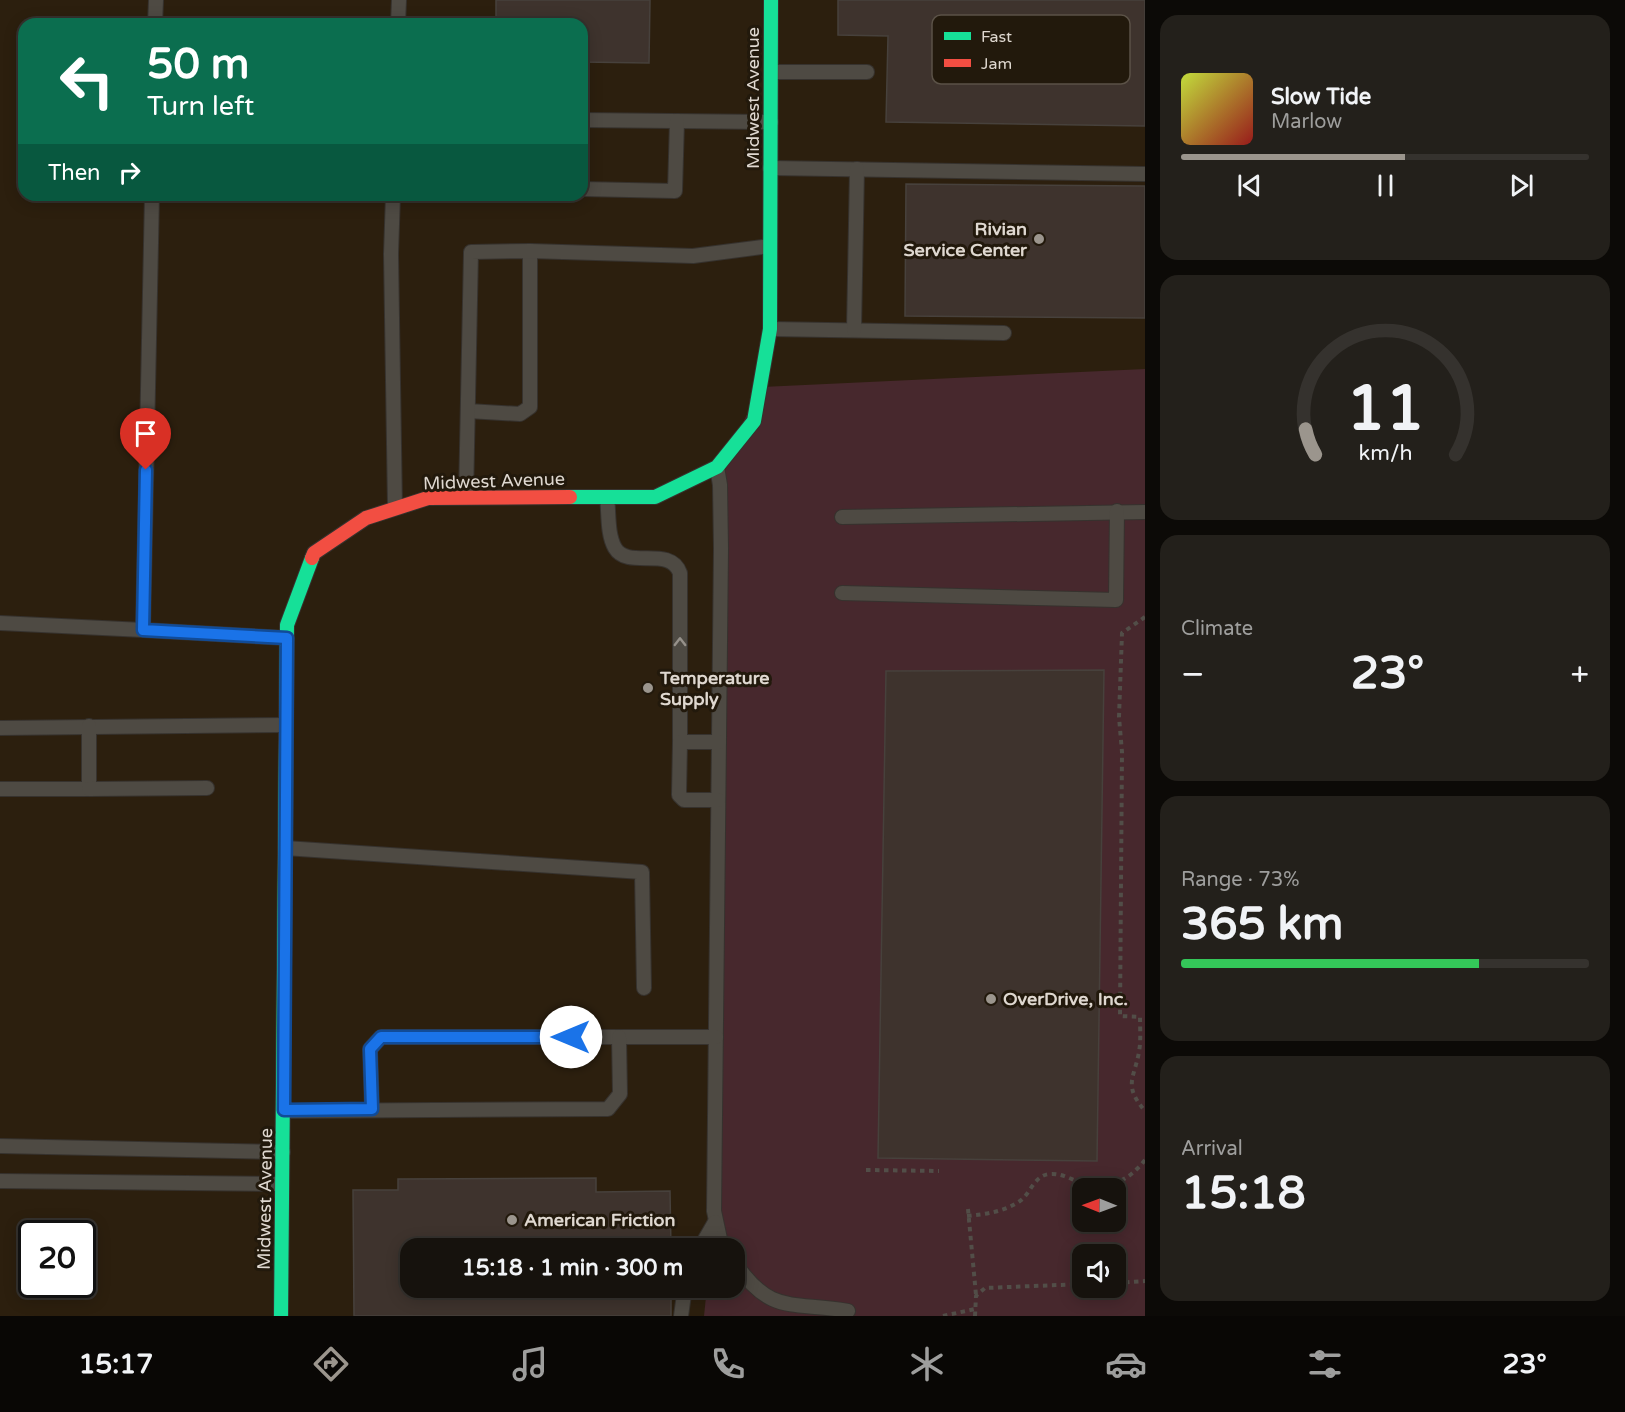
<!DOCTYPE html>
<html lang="en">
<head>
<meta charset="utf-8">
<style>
	:root { --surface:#16120d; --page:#23201b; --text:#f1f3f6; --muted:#9e9e9d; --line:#35322e; --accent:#9b958d }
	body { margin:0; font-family:"Varela Round",sans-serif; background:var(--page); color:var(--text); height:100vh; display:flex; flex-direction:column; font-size:22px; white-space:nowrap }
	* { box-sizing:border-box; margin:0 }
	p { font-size:20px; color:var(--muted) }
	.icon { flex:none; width:33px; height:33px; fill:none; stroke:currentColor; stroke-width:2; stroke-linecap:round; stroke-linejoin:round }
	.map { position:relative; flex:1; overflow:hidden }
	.drawer { display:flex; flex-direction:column; gap:15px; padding:15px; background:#0c0a07; width:480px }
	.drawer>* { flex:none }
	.hud { position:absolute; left:18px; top:18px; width:570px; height:183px; border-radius:18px; box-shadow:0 3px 15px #0003,0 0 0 2px var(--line); background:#0b6e4f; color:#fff; overflow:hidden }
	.needle { width:39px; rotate:271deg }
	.fabs { position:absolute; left:1072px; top:1178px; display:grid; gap:12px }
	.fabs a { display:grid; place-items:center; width:54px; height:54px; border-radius:12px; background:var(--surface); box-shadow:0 3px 15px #0003,0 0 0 2px var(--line); font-size:30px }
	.speed { position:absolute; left:18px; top:1220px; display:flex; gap:12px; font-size:30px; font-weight:700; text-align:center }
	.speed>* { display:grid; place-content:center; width:78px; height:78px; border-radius:50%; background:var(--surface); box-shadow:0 3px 15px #0003,0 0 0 2px var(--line); line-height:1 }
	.speed .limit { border:3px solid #111; border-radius:9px; background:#fff; color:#111 }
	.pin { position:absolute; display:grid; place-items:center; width:51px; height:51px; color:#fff; margin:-62px -26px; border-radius:50% 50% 50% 0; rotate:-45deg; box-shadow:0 0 6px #0007 }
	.pin .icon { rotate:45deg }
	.me { position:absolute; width:66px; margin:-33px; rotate:270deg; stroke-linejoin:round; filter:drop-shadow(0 0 4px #0008) }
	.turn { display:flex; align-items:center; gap:21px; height:126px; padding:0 30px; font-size:27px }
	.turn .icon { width:78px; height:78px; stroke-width:2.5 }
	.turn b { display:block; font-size:42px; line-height:51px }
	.then { display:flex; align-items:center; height:57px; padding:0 30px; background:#0003; gap:12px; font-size:22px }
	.big { font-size:45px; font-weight:700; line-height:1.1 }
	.drawer .widget { flex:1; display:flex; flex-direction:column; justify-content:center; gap:9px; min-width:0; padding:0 21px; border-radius:18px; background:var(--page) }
	.drawer .dial { align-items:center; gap:0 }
	.dial svg { height:156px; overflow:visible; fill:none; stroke:var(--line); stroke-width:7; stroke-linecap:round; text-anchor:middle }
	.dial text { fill:var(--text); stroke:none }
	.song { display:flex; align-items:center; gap:18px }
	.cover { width:72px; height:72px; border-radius:9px; background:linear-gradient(135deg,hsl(70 70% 55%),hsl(0 70% 35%)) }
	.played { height:6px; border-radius:3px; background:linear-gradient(90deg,var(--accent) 55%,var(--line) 55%) }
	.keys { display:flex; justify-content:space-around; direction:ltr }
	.heat { display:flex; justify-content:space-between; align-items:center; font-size:33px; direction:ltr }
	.charge { height:9px; border-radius:4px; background:linear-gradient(90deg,#34c759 73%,var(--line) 0) }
	.trip { position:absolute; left:400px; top:1238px; width:345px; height:60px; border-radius:18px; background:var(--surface); box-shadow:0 3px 15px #0003,0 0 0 2px var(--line); font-weight:700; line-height:60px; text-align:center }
	.dock { display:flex; height:96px; justify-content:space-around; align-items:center; background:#090705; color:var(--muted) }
	.dock .icon { width:42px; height:42px }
	.dock .selected { color:var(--accent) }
	.dock b { font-size:27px; color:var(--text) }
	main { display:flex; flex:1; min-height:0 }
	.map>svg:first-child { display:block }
</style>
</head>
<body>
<main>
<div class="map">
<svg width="1145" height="1316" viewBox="0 0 1145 1316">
	<rect width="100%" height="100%" fill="#1d1811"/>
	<path fill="#2c1f0e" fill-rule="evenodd" d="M0,0H1145V1316H0ZM24,24H582V195H24ZM1083,1188H1116V1221H1083ZM32,1233H82V1284H32ZM411,1248H735V1287H411ZM1083,1254H1116V1287H1083Z"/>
	<path fill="#47282d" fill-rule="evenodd" d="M1145,369V1316H704L707,1287H735V1248H717L720,1239L718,475L760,387ZM1083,1188H1116V1221H1083ZM1083,1254H1116V1287H1083Z"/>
	<g fill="#3e332d" stroke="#47413c" stroke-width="1.5">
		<polygon points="496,0 650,0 649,63 582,62 582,24 496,24"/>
		<polygon points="838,0 1145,0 1145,126 886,122 888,36 838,35"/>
		<polygon points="906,184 1145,186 1145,318 905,316"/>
		<polygon points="1104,670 1097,1161 878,1158 886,671"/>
		<polygon points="596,1178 596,1192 670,1191 671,1248 411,1248 411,1287 671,1287 671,1316 354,1316 353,1190 398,1190 398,1179"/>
	</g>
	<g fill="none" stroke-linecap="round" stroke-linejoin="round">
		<defs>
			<g id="lane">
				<polyline points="155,24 156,0"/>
				<polyline points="398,24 399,0"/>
				<polyline points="771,72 867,72"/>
				<polyline points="582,120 771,122"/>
				<polyline points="770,168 1145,174"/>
				<polyline points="582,189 675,191 677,121"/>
				<polyline points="152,195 143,630 287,638"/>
				<polyline points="393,195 391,254 395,508"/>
				<polyline points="770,329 1004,333"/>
				<polyline points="854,330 857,169"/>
				<polyline points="468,411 520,414 530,407 530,251"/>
				<polyline points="717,467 720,485 721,548 714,1211 720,1239 725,1248"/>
				<polyline points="466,497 471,252 530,251 693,256 770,246"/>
				<path d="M607,497C609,513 607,534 615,548C628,570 670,545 680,573V742"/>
				<polyline points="842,517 1145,512"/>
				<polyline points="842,593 1116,600 1117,511"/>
				<polyline points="0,623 143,630"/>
				<polyline points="0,728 286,725"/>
				<polyline points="0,789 89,789 89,726"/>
				<polyline points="89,789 207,788"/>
				<polyline points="718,800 684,800 679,795 680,742 719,742"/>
				<polyline points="285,848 642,872 644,988"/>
				<polyline points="372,1109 370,1049 381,1037 716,1037"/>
				<polyline points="284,1111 608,1109 620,1094 619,1037"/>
				<polyline points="0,1146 283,1152"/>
				<polyline points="0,1181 282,1184"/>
				<polyline points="700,1248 715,1222"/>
				<path d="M735,1263C771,1316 793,1301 848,1311"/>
				<polyline points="681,1316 685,1287"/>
			</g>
			<g id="fast">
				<polyline points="570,497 655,497 717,467 754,421 770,329 771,0"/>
				<polyline points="281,1316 287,625 312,558"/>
			</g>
			<polyline id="jam" points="312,558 314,553 366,518 428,498 570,497"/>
		</defs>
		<use href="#lane" stroke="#36322e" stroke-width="16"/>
		<use href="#fast" stroke="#36322e" stroke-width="16"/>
		<use href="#jam" stroke="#36322e" stroke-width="16"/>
		<g stroke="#524e48" stroke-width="4" stroke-dasharray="4.5 4.5" stroke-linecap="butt">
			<path d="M1145,617L1122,633L1119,717L1122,752L1120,1016L1140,1017C1140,1028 1141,1041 1139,1052C1134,1079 1123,1085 1145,1111"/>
			<polyline points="866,1170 939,1171"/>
			<polyline points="968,1209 976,1295"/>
			<path d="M967,1216C987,1214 1003,1212 1020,1201C1031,1193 1034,1175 1050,1174C1063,1173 1073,1181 1085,1184C1112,1189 1129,1180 1145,1160"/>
			<polyline points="1116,1283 1145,1281"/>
			<polyline points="943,1316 975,1309"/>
			<polyline points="975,1316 976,1296 985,1288 1083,1284"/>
		</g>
		<use href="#lane" stroke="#4e4a43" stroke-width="14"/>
		<use href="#fast" stroke="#16e098" stroke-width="14"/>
		<use href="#jam" stroke="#f24e42" stroke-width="14"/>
	</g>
	<defs><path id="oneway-chevron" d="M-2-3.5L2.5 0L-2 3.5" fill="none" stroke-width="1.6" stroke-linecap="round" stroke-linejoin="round" transform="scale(1.5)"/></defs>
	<use stroke="#96918a" href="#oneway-chevron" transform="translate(680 642) rotate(-90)"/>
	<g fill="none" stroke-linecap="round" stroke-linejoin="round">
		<defs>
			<polyline id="route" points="146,470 143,630 287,638 284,1110 372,1109 370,1049 381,1037 571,1037"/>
		</defs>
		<use href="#route" stroke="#114b97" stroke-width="15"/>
		<use href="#route" stroke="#1a73e8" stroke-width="10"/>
	</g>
	<g fill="#9b958d" stroke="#22190c" stroke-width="2">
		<circle cx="1039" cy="239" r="6"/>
		<circle cx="648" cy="688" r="6"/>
		<circle cx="991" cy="999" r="6"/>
		<circle cx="512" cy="1220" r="6"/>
	</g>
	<g text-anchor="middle" stroke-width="6" stroke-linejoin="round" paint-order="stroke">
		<g font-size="18" fill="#dfd8d0" stroke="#22190c">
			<text transform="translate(753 98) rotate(-90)" y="6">Midwest Avenue</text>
			<text transform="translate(494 481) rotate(-2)" y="6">Midwest Avenue</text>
			<text transform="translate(265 1199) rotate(-89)" y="6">Midwest Avenue</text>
		</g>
		<g font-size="18" font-weight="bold" fill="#dfd8d0" stroke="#22190c" text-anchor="start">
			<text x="1027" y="235" text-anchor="end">Rivian<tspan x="1027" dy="21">Service Center</tspan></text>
			<text x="660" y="684">Temperature<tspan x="660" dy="21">Supply</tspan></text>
			<text x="1003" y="1005">OverDrive, Inc.</text>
			<text x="524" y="1226">American Friction</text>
		</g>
	</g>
	<rect x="932" y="15" width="198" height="69" rx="9" fill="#22190c" stroke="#5b5247" stroke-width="1.5"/>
	<rect x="944" y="32" width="27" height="8" fill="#16e098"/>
	<rect x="944" y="59" width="27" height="8" fill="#f24e42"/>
	<g font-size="16" fill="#dfd8d0">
		<text x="981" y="42">Fast</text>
		<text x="981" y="69">Jam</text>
	</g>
</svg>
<div class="fabs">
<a><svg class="needle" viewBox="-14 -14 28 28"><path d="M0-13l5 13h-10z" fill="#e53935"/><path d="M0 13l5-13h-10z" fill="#9e9e9d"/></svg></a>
<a><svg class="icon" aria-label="sound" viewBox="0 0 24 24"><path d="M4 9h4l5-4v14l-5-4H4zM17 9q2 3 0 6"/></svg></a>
</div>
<div class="speed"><div class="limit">20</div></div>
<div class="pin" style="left:146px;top:470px;background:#d93025"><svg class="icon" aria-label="arrive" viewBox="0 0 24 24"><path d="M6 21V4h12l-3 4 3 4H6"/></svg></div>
<svg class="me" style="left:571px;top:1037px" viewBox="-20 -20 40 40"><circle r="19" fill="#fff"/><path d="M0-13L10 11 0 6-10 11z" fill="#1a73e8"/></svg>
<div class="trip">15:18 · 1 min · 300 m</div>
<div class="hud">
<div class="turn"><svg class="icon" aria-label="left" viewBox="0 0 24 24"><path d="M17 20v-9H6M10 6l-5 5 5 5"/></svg><div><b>50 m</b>Turn left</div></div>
<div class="then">Then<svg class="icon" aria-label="right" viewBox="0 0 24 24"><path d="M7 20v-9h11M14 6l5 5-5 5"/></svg></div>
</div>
</div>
<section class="drawer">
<div class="widget">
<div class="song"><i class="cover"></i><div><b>Slow Tide</b><p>Marlow</p></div></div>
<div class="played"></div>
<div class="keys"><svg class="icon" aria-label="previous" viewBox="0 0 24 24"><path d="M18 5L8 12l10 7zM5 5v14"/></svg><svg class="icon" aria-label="pause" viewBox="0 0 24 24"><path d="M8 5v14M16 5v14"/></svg><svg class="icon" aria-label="next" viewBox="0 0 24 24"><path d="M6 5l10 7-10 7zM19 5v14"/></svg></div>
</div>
<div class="widget dial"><svg viewBox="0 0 100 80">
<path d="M14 69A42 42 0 1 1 86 69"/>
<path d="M14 69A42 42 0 0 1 9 56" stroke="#9b958d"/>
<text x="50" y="56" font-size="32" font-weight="700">11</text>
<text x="50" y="72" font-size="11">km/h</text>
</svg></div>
<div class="widget"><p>Climate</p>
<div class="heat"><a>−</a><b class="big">23°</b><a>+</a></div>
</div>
<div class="widget"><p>Range · 73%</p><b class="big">365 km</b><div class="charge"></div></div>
<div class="widget"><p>Arrival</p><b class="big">15:18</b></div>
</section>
</main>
<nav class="dock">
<b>15:17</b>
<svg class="icon selected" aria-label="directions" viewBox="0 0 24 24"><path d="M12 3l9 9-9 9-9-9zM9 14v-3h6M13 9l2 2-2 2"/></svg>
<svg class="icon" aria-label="music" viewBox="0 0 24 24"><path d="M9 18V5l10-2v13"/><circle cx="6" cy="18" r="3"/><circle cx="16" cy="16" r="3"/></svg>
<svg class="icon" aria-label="phone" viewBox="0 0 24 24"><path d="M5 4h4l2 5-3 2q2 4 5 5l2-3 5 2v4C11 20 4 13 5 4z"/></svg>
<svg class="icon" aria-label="climate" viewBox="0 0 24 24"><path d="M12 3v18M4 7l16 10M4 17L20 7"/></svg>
<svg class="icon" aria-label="car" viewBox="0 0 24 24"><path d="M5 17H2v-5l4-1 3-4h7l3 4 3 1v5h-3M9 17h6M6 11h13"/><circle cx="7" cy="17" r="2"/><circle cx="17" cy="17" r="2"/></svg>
<svg class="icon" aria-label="filters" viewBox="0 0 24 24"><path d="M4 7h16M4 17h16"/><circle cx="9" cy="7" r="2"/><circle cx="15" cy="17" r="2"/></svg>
<b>23°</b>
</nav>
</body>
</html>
